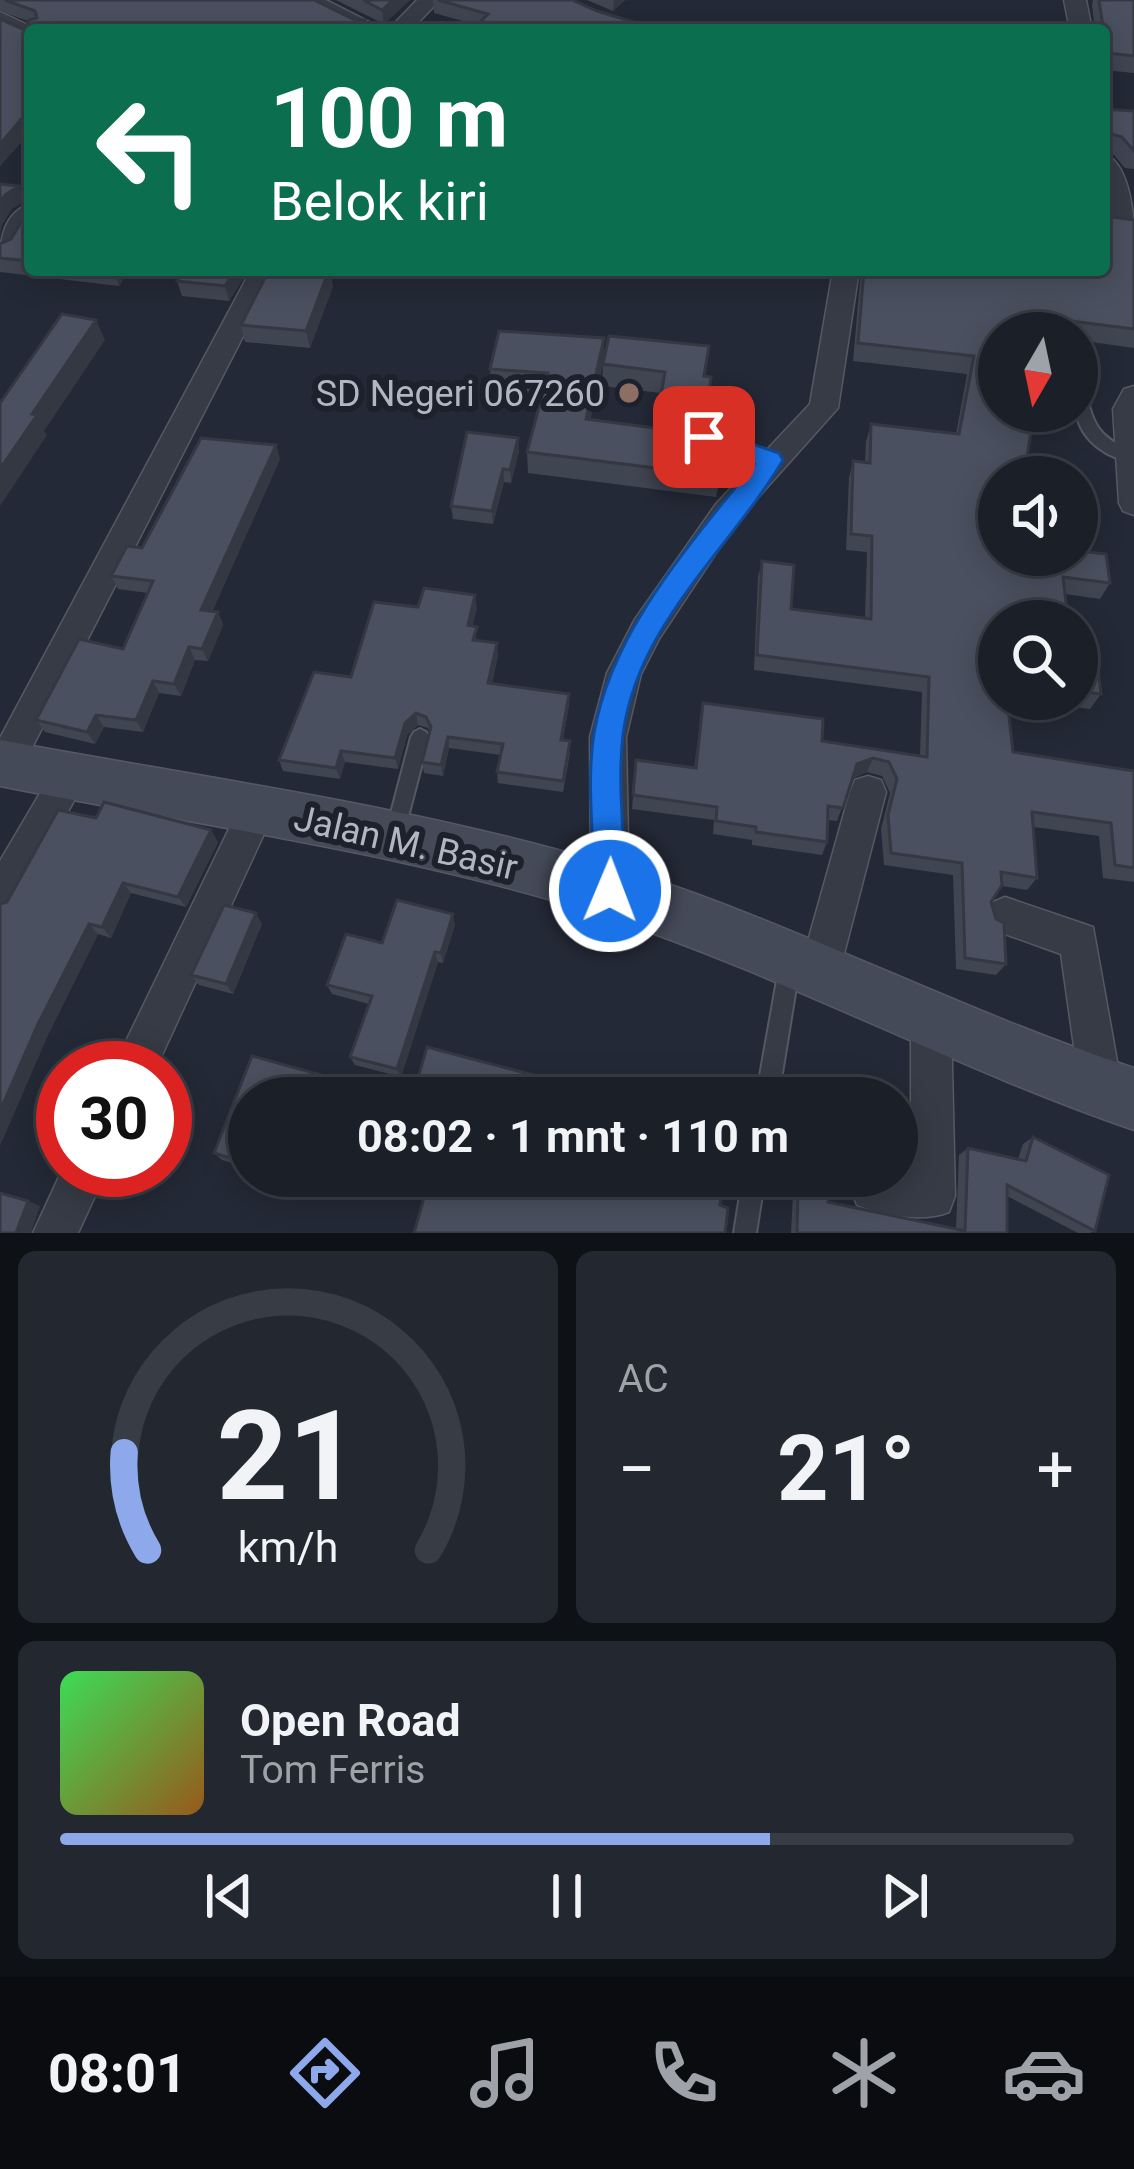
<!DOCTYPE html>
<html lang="id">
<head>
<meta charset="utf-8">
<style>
	:root { --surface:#1a1f28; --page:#232730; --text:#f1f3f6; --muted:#9fa2a8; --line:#383d45; --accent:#8ea9eb }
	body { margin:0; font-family:Roboto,sans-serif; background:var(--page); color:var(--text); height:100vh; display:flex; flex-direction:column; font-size:45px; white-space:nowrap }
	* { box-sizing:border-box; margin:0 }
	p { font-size:39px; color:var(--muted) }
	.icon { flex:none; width:66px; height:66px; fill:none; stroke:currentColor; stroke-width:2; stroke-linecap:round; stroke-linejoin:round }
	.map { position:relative; height:1233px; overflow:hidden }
	.side { display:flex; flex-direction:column; gap:18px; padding:18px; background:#0e1116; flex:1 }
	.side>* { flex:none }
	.banner { position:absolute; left:24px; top:24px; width:1086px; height:252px; border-radius:12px; box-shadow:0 6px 30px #0003,0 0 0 3px var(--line); background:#0b6e4f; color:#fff; overflow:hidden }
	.needle { width:78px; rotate:189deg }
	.tools { position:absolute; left:978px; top:312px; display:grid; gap:24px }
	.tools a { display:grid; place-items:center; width:120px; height:120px; border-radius:50%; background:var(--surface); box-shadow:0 6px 30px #0003,0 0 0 3px var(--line); font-size:60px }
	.speed { position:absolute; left:36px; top:1041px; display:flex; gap:24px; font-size:60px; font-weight:700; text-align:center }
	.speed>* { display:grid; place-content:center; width:156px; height:156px; border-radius:50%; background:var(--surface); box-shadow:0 6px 30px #0003,0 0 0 3px var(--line); line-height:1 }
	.speed .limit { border:18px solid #d22; background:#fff; color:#111 }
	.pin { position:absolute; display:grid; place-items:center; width:102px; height:102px; color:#fff; margin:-51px; border-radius:24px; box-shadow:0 6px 18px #0006 }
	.me { position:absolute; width:132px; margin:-66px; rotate:1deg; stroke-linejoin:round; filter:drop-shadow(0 0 9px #0008) }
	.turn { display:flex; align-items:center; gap:42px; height:252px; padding:0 48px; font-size:54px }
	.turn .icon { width:156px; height:156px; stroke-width:2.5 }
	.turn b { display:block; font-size:84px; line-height:102px }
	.big { font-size:90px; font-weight:700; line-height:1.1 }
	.side .card { flex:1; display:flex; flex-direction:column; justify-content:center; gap:18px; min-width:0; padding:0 42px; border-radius:18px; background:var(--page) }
	.side .dial { align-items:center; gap:0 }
	.dial svg { height:312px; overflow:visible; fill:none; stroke:var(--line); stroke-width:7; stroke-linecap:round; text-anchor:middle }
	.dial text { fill:var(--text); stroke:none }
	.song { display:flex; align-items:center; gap:36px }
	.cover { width:144px; height:144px; border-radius:18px; background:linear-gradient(135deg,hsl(130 70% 55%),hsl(30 70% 35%)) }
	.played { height:12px; border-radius:6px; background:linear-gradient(90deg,var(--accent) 70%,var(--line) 70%) }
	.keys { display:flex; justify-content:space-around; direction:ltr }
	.heat { display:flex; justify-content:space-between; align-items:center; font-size:66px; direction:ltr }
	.side .tiles { flex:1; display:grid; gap:18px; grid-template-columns:1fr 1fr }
	.card:last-child { grid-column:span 2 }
	.trip { position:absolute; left:228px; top:1077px; width:690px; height:120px; border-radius:60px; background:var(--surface); box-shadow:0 6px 30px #0003,0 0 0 3px var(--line); font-weight:700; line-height:120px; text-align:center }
	.tabs { display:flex; height:192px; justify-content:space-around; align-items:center; background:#0a0c10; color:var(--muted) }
	.tabs .icon { width:84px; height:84px }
	.tabs .active { color:var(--accent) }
	.tabs b { font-size:54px; color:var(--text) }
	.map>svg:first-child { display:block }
</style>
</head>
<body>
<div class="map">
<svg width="1134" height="1233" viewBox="0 0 1134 1233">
	<rect width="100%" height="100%" fill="#232936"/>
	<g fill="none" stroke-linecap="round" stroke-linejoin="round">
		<defs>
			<g id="lane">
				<path d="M1077,377L1084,382C1092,421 1094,435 1133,452V460C1109,461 1081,440 1077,415C1075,405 1077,389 1077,377Z"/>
				<polygon points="709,434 776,456 778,460 771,466 704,443 702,439"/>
				<polygon points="420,729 426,732 429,737 404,832 402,838 395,841 388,838 386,832 411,737 414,732"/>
				<polygon points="789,959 796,962 799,969 778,1098 756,1098 779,969 782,962"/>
				<polygon points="743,1176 765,1176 756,1233 734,1233"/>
			</g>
			<g id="street">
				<polygon points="298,0 326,0 385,30 357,30"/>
				<polygon points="417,0 440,0 411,30 388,30"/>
				<polygon points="1064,0 1086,0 1092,30 1070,30"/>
				<polygon points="0,12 39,30 30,30 30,40 0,26"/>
				<path d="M1104,154C1128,162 1134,211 1134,234H1119C1105,207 1104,183 1104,154Z"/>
				<path d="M30,204C30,226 24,253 0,260C0,238 5,212 30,204Z"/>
				<polygon points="251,270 277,270 18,775 0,778 0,738"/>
				<polygon points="833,270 859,270 838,408 738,520 659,639 641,674 626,737 629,891 624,904 610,909 596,904 591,891 590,737 607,673 635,619 716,504 810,404"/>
				<polygon points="1134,386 1134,515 1123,511 1119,503 1113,409 1124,389"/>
				<polygon points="69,761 82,766 87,777 14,910 0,915 0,861 56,766"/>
				<polygon points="868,776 881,780 886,792 839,973 833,987 819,993 805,987 799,973 850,792 855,780"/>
				<polygon points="257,793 270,798 275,810 156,1068 113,1068 244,798"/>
				<polygon points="1005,897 1093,927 1122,1089 1116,1104 1101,1110 1086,1104 1080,1089 1061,954 991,929 986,916 991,903"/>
				<path d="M931,1002L945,1008L951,1022L955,1196L949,1212C922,1223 884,1215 857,1205L851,1189L856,1176L911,1171V1022L917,1008Z"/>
				<polygon points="63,1168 107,1170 78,1233 33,1233"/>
			</g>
			<path id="secondary" d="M0,740C203,778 409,805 607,864C788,919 955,1009 1134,1068V1130C956,1069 790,979 612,919C414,853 204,827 0,786Z"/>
		</defs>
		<use href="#lane" stroke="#545964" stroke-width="4"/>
		<use href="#street" stroke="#545964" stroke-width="3"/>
		<use href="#secondary" stroke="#545964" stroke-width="3"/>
		<use href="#lane" fill="#363b46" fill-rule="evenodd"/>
		<use href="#street" fill="#363b46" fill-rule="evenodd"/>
		<use href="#secondary" fill="#454a59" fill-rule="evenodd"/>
	</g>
	<g fill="#404552">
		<polygon points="0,0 314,0 353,19 364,20 366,30 30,30 30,132 0,166 28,21 0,11"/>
		<polygon points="336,0 410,0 384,24"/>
		<polygon points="433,0 572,0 477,25 434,13"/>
		<polygon points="587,0 625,0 613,11"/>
		<polygon points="1093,0 1134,0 1134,73 1104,70 1104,30 1095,30 1092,5"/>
		<polygon points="1104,109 1134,111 1134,169 1125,168 1114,155 1105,152 1104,155"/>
		<polygon points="30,187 30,270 129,270 119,286 0,272 0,244 11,239 25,216"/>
		<polygon points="1112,217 1134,220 1134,348 1077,340 1077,333 999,333 999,477 1079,551 1110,583 1100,599 1065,594 999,621 1013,752 1134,771 1134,882 1103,878 1099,836 1034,827 1037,878 1027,890 1001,886 991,902 1006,964 996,975 956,969 953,875 884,865 881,829 890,793 882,776 867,772 853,778 837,821 828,820 827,842 822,855 752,845 752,840 713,834 714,820 632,809 636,760 694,768 703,703 822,741 920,756 922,692 754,670 758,577 762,561 791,609 865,618 867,552 846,550 849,478 853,461 865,462 866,442 871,424 956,434 967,374 853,361 861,270 1104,270"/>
		<polygon points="249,270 229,301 182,296 177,281"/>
		<polygon points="329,270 333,286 310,348 245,342 241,325"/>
		<polygon points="604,338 604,359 590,420 655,428 661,393 602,386 603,364 704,376 703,434 729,437 716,497 528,473 527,452 542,394 492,390 490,369"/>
		<polygon points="518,438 519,451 511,483 504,482 493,524 453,519 451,506"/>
		<polygon points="280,459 212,612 218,612 223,625 208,661 195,660 181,696 159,693 143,732 104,727 95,744 45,732 36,720 123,649 148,593 118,589 111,576 142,548"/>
		<polygon points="418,607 477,608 472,626 477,641 498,655 492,683 569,694 569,705 563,740 570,753 563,792 498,783 497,772 501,755 449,748 443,776 424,773 422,762 430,732 428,728 418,725 407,735 398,769 345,762 340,779 283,771 279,760 351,677"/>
		<polygon points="1077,647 1101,694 1090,709 1014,699 1077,699"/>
		<polygon points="96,818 218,842 186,907 131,893 111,938 98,934 49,1033 7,902"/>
		<polygon points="262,924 233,994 199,985 191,975"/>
		<polygon points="455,925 443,963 438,962 401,1077 355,1065 350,1057 369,1004 332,994 327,985 382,943"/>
		<polygon points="252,1056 325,1076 330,1085 325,1098 249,1098 249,1168 222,1160 214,1153"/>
		<polygon points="415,1088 620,1098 419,1098"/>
		<polygon points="1033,1137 1095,1231 1090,1233 1078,1233 1007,1196 1007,1233 791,1233 793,1194 798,1188 828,1202 956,1229 959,1155 968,1148 1018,1159 1023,1144"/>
	</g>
	<g fill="#343842">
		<polygon points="393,0 410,0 384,24 382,10"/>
		<polygon points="614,0 625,0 613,11"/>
		<polygon points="364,20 366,30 346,30"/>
		<polygon points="23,117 29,132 0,166 0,144"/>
		<polygon points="19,186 26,201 12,209 2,225 0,236 0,202 5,195"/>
		<polygon points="114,270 129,270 119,286 114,271"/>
		<polygon points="235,270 249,270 229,301 225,286"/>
		<polygon points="329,270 333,286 310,348 306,331"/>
		<polygon points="96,320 105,340 44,431 47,435 0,506 0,469 32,414"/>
		<polygon points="604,338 604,359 586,440 586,419"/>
		<polygon points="707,407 704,428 696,418"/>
		<polygon points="518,438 519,451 511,483 510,470"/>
		<polygon points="276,445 280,459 207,623 201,610"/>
		<polygon points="503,469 504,482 493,524 492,511"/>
		<polygon points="475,595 477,608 469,638 468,625"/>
		<polygon points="218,612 223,625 208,661 202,649"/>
		<polygon points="497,643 498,655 489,694 488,683"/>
		<polygon points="189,647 195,660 181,696 174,684"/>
		<polygon points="153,681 159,693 143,732 136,720"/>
		<polygon points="569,694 569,705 561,751 561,740"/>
		<polygon points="416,713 418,725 407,735 398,769 395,758 405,723"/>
		<polygon points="96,715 104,727 95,744 87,732"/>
		<polygon points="448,737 449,748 443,776 441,765"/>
		<polygon points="341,751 345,762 340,779 336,768"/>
		<polygon points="873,758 867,772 851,778 857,764"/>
		<polygon points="211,830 218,842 186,907 178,897"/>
		<polygon points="123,883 131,893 111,938 102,927"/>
		<polygon points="256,913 262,924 233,994 226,984"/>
		<polygon points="453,914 455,925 443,963 441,953"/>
		<polygon points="89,924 98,934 49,1033 0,1146 0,1111 38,1024"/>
		<polygon points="435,952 438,962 401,1077 397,1069"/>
		<polygon points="325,1076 330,1085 325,1098 317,1098"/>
		<polygon points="28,1201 40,1206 31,1233 16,1233"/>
	</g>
	<g fill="#4a505f" stroke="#343842" stroke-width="3">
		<polygon points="5,0 314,0 353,19 364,20 346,30 30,30 30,118 23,117 0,144 0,19 25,30 29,20 37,18 35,11"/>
		<polygon points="363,0 393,0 382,10"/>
		<polygon points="438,0 572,0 597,11 660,30 472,30 488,14"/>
		<polygon points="1099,0 1134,0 1134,56 1107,53"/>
		<polygon points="1104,109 1134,111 1134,151 1122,137 1108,133 1107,148 1104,148"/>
		<polygon points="1104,172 1112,217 1134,220 1134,329 1047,318 1045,333 999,333 999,411 1034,411 1024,477 999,477 999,555 1077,555 1077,536 1079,551 1106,554 1110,583 1063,577 1068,621 999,621 999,699 1007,699 1013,752 1134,771 1134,868 1115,865 1111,823 1032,812 1037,878 1001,872 1002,885 991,902 996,919 1004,923 1006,964 965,958 962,863 891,853 888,815 897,779 889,762 873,758 857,764 843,808 828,806 827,842 756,832 756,827 716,821 717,807 633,795 636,760 696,768 703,703 823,719 822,741 927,757 929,677 757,655 762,561 794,565 791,609 871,619 872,536 851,534 853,461 870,463 871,424 959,434 974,356 858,343 864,270 1104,270"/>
		<polygon points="0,184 19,186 5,195 0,202"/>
		<polygon points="27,187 30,187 30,261 0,258 0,244 11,239 25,216"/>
		<polygon points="183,270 235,270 225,286 177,281"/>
		<polygon points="269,270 329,270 306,331 241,325"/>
		<polygon points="62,314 96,320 32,414 37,415 0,469 0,403"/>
		<polygon points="499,331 604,338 586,419 655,428 665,372 603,364 609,336 709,346 704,376 711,377 707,407 696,418 704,425 703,434 729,437 720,476 527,452 548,373 490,369"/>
		<polygon points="467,432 518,438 510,470 503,469 492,511 451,506"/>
		<polygon points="201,438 276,445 201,610 218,612 202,649 189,647 174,684 153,681 136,720 96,715 87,732 36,720 79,639 123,649 153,581 111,576 127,546 142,548"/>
		<polygon points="424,588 475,595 468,625 477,627 473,640 497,643 488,683 569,694 561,740 570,741 563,781 497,772 503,744 448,737 441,765 422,762 431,727 426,717 416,713 405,723 395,758 341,751 336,768 279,760 314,672 351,677 374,602 418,607"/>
		<polygon points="1077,647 1096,650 1101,694 1077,691"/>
		<polygon points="104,802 211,830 178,897 123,883 102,927 89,924 38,1024 0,1111 0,904 7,902 58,810 96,818"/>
		<polygon points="397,900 453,914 441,953 435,952 397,1069 350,1057 372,996 327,985 346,934 382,943"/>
		<polygon points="224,905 256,913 226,984 191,975"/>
		<polygon points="427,1047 620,1098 451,1098 415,1088"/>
		<polygon points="252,1056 325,1076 317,1098 249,1098 249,1164 214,1153"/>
		<polygon points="1033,1137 1109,1175 1095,1231 1007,1185 1007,1233 797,1233 798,1188 829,1195 828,1202 965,1231 968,1148 1026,1161"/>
		<polygon points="430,1176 724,1176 720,1205 728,1208 725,1233 414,1233"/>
		<polygon points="0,1193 28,1201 16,1233 0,1233"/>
	</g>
	<path fill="#1a73e8" stroke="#114b97" stroke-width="3" d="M704,428L779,453L783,460C729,551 637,624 623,735C617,785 625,841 626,891L622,902L610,906L599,902L595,891C594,841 586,783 594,733C612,629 691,544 754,464L695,443V431Z"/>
	<circle fill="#8d6e63" stroke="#1c212b" stroke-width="4.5" cx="629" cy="393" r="12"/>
	<g text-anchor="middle" stroke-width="12" stroke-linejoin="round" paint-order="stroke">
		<g font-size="36" fill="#b1b6c3" stroke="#1c212b" text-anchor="end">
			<text x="605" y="406">SD Negeri 067260</text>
		</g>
		<g font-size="36" fill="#b1b6c3" stroke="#1c212b">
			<text transform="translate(406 842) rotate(13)" y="13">Jalan M. Basir</text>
		</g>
	</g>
</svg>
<div class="tools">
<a><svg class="needle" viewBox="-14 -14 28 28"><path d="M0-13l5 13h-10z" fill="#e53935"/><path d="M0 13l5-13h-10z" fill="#9fa2a8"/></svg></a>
<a><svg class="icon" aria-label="sound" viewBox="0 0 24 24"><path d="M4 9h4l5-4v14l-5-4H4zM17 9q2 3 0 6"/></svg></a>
<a><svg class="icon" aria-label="search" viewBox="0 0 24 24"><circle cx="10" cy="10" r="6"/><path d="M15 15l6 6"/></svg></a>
</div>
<div class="speed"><div class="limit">30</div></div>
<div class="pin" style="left:704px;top:437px;background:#d93025"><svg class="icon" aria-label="arrive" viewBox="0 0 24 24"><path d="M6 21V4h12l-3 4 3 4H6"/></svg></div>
<svg class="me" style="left:610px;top:891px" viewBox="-20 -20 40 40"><circle r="17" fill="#1a73e8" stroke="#fff" stroke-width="3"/><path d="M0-11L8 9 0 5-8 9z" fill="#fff"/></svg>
<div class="trip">08:02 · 1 mnt · 110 m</div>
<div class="banner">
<div class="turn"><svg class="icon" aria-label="left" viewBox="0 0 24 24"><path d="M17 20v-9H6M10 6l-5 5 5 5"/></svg><div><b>100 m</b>Belok kiri</div></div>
</div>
</div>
<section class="side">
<div class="tiles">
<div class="card dial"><svg viewBox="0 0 100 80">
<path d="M14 69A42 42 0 1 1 86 69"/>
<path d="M14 69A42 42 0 0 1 8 44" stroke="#8ea9eb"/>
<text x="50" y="56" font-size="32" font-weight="700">21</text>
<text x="50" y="72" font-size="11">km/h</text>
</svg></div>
<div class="card"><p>AC</p>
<div class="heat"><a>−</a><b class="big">21°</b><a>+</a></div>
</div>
<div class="card">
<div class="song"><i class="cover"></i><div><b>Open Road</b><p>Tom Ferris</p></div></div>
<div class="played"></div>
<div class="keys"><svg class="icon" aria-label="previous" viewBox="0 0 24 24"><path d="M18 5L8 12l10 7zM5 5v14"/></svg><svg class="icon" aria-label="pause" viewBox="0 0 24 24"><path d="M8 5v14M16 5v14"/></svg><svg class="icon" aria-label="next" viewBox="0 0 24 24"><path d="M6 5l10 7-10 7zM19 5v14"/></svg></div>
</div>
</div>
</section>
<nav class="tabs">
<b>08:01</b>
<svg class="icon active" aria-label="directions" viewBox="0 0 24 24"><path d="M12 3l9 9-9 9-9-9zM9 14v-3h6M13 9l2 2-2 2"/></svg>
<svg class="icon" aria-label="music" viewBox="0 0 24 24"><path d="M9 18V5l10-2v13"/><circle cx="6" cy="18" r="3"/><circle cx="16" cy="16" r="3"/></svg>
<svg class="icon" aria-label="phone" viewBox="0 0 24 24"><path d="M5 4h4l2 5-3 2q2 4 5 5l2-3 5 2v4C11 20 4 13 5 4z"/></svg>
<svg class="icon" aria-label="climate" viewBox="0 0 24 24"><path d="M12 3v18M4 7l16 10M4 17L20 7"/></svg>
<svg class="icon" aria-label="car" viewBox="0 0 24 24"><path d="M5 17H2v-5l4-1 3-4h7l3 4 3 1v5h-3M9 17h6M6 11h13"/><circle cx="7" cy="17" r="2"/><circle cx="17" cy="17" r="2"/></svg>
</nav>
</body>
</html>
